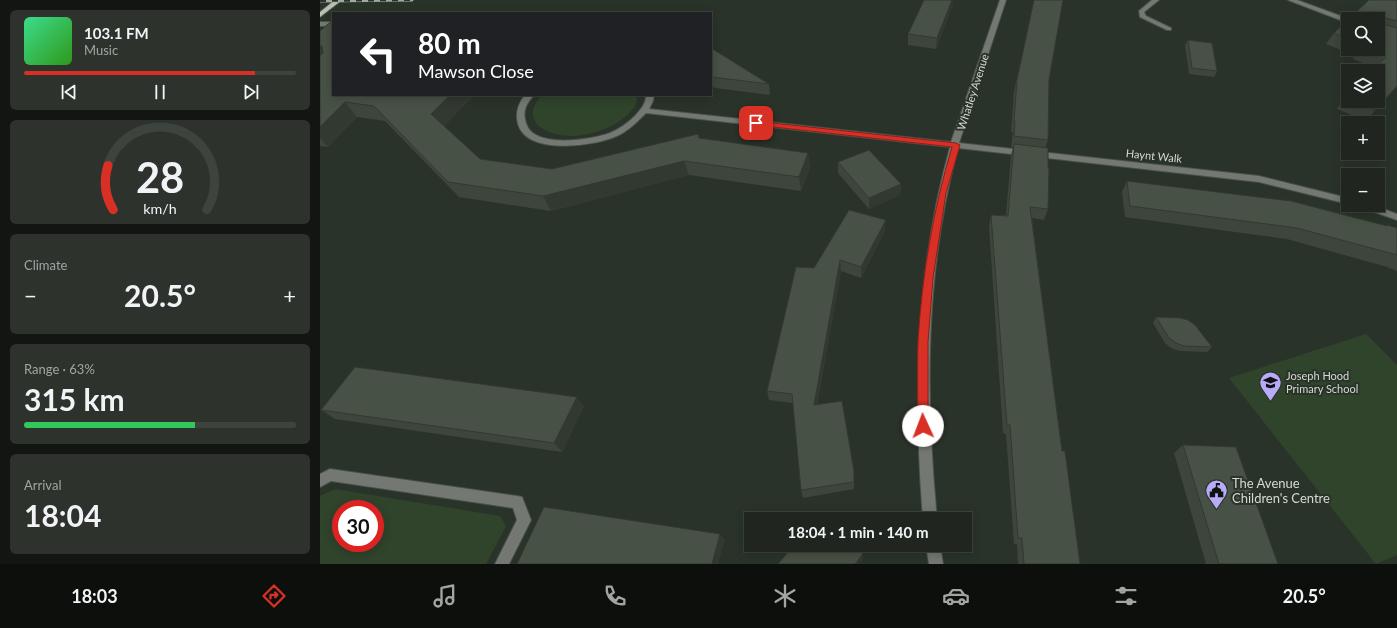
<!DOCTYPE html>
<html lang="en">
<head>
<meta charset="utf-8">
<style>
	:root { --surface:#20261f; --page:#2d322c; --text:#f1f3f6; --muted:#a2a5a4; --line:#3d433d; --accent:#d93025 }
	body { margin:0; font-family:Lato,sans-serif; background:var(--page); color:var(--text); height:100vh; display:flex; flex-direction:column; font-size:15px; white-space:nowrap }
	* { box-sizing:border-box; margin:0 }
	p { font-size:13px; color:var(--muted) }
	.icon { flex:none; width:22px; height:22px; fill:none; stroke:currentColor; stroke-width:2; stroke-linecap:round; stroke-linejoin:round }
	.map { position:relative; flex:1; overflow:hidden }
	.sheet { display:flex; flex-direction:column; gap:10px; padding:10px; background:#121511; width:320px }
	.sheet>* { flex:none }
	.top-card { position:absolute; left:12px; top:12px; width:380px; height:84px; border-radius:0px; box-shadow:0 2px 10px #0003,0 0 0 1px var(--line); background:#202124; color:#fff; overflow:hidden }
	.tools { position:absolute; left:1021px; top:12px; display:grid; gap:8px }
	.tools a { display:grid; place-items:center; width:44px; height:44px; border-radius:0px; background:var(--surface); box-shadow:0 2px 10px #0003,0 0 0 1px var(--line); font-size:20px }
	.speed { position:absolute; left:12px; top:500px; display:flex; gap:8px; font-size:20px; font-weight:700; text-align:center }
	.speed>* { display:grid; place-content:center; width:52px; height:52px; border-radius:50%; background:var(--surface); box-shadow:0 2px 10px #0003,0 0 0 1px var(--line); line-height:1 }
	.speed .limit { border:6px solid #d22; background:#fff; color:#111 }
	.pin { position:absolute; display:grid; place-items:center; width:34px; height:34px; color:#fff; margin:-17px; border-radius:8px; box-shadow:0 2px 6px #0006 }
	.me { position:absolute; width:44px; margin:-22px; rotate:358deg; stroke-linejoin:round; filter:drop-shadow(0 0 3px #0008) }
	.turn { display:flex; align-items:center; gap:14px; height:84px; padding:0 20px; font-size:18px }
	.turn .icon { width:52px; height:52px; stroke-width:2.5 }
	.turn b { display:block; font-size:28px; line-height:34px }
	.big { font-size:30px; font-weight:700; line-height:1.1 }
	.sheet .widget { flex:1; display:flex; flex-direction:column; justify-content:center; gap:6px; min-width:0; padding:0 14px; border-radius:6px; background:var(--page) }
	.sheet .dial { align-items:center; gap:0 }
	.dial svg { height:104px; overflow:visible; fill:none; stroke:var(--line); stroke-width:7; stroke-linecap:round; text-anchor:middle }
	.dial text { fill:var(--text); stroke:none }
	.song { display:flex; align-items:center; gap:12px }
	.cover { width:48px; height:48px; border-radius:6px; background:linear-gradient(135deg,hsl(150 70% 55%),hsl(110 70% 35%)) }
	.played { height:4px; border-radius:2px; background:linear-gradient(90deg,var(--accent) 85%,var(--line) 85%) }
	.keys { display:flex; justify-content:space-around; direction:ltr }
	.heat { display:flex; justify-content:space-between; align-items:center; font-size:22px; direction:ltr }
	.charge { height:6px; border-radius:3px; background:linear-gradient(90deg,#34c759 63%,var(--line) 0) }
	.trip { position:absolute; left:424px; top:512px; width:228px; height:40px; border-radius:0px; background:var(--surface); box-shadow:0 2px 10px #0003,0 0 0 1px var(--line); font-weight:700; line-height:40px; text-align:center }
	.menu { display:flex; height:64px; justify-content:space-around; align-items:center; background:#0d0f0c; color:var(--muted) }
	.menu .icon { width:28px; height:28px }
	.menu .current { color:var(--accent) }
	.menu b { font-size:18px; color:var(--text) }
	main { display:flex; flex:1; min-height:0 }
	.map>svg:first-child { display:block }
</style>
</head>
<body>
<main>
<section class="sheet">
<div class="widget">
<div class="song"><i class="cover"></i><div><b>103.1 FM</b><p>Music</p></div></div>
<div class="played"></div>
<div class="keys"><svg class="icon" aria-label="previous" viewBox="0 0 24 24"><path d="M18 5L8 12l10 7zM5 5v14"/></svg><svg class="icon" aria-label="pause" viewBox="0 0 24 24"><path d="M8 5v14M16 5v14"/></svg><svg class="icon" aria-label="next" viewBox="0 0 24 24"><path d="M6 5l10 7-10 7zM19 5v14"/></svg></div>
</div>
<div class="widget dial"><svg viewBox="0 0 100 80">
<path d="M14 69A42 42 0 1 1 86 69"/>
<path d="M14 69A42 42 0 0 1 10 35" stroke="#d93025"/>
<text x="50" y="56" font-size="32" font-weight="700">28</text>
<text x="50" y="72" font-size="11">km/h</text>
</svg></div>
<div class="widget"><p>Climate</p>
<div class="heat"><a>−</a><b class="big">20.5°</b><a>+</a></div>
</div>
<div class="widget"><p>Range · 63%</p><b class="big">315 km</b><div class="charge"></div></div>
<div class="widget"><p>Arrival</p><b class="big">18:04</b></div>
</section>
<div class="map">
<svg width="1077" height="564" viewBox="0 0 1077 564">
	<rect width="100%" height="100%" fill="#2a3329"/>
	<g fill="#2f442b" fill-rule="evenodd">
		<path d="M222,95H317C318,104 313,110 306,116C292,129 271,135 252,136C226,136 198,121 222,95Z"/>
		<polygon points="1046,334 1077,365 1077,555 1056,564 909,378"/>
		<path d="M15,489L180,516L186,526L166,564H0V496ZM21,509H55V543H21Z"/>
	</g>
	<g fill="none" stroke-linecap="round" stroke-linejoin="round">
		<defs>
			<g id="minor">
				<path d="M680,0H686L639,143L939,176L1028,198V204L939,182L638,148C605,270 605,394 617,519H603C593,394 596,269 630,147L326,113C317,122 308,131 297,136C275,146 207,156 198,124C195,113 198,104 205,95H214C206,104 202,111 206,123C213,149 271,140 290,133C299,129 308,123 315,116C321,109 326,104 326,95H334L333,101L329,109L631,142Z"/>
				<polygon points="832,0 839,0 824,12 826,16 851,28 851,30 847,30 820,17 819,11"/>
				<polygon points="968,0 977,0 1029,19 1028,23"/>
				<rect x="0" y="22" width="13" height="4"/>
				<polygon points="1039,205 1053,205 1077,214 1077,220 1040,207"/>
				<polygon points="10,469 197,496 202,497 211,520 189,564 175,564 197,520 193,508 11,481 0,487 0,474"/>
				<polygon points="606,545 620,545 623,564 609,564"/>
			</g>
			<polygon id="major" points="15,0 22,0 0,17 0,12"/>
		</defs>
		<use href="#minor" stroke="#495148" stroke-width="2"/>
		<use href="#major" stroke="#495148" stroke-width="2"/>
		<use href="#minor" fill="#737873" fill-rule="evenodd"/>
		<use href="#major" fill="#b6c0b4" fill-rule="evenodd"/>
		<defs>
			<polyline id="rail" points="0,1 92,0"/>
		</defs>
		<use href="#rail" stroke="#a1a8a0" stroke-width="3"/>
		<use href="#rail" stroke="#2a3329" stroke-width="2" stroke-dasharray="6" stroke-linecap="butt"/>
	</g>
	<g fill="#3e463c">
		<polygon points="714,0 729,80 728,140 725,148 728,167 728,209 724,220 712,218 742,451 760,564 698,564 697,544 694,544 686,434 683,433 669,226 671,215 686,215 691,155 693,147 691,147 693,132 691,132 694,91"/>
		<polygon points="1077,0 1077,87 1046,121 1017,109 1028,95 1028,101 1058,101 1056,68 1033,59 1034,55 1006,44 1014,33 1028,20 1028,49 1058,49 1058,19"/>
		<polygon points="633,4 616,49 588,45 588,34"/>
		<polygon points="0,31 154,95 124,126 160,159 232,169 379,138 488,153 490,168 481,191 369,175 231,211 139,197 65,121 37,117 8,147 0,146"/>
		<polygon points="868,40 897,71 894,77 869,74 865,45"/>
		<polygon points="391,48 449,84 450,95 395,88 391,85"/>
		<polygon points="518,162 581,184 580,195 549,209 518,173"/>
		<polygon points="807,181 1066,226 1067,225 1077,228 1077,271 1067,267 967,239 805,217 802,192"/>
		<polygon points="565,231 541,278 521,271 497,405 534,471 534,489 483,498 481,490 473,403 449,400 447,391 494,268"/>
		<polygon points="836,317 892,347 887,352 860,351 851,348 845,343 833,323"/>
		<polygon points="264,406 242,452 15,419 1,410"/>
		<polygon points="863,445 958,564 886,564 854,453"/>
	</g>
	<g fill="#323931">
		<polygon points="632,0 633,0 633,4 616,49 617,38"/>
		<polygon points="0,46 2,46 13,60 0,65"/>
		<polygon points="1077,86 1077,87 1046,121 1055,110"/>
		<polygon points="130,95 154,95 122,128 111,114"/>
		<polygon points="25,102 37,117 8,147 0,138 0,127"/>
		<polygon points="488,153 490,168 481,191 479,177"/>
		<polygon points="364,161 369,175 231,211 223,196"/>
		<polygon points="581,184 580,195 549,209 549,198"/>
		<polygon points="566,220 565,231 541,278 541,267"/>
		<polygon points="520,260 521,271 495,414 494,405"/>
		<polygon points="257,397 264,406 242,452 234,443"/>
		<polygon points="400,534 405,540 398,564 392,564"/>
		<polygon points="543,554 543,560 539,564 535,564"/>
	</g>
	<g fill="#485146" stroke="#323931">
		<polygon points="604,0 632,0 617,38 588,34"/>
		<polygon points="714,0 743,0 729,80 728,140 694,136 695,121 694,121 697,80"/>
		<polygon points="1049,0 1077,0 1077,21 1066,18 1064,19 1066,25 1077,28 1077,86 1055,110 1034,101 1058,101 1058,71 1052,71 1066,57 1044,49 1058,49 1058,19 1029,19"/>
		<polygon points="13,20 13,95 130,95 111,114 160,159 232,169 378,134 379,138 488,153 479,177 364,161 223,196 128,182 54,106 25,102 0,127 0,56 3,53 2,46 0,46 0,31"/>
		<polygon points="1028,20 1028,39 1014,33"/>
		<polygon points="868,40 892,43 897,71 872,68"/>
		<polygon points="391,48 449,84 392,77 391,76"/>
		<polygon points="694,144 728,148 728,167 729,168 728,209 710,207 742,451 745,451 760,564 704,564 702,538 698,538 690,425 687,425 671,215 688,216"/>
		<polygon points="549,150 581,184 549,198 518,162"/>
		<polygon points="807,181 971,201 1067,226 1067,225 1077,228 1077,255 977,228 810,206"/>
		<polygon points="529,210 566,220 541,267 520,260 494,405 522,401 534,471 534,482 481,490 472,394 447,391 476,267 494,268"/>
		<polygon points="836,317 860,318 868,320 875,325 892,347 864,346 856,343 849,338"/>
		<polygon points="35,367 257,397 234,443 1,410"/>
		<polygon points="863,445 916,447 958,564 899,564"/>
		<polygon points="224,507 400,534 392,564 197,564"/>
		<polygon points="500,515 504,519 497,519"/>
		<polygon points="474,545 533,545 543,554 535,564 458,564"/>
	</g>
	<path fill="#d93025" stroke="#8d1f18" d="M434,121L636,143L640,145L626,193L613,278L608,342V426L607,430L603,431L599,430L598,426C598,398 597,369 598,341C602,276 613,210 632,147L436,125L433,123Z"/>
	<defs>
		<symbol id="school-pin" viewBox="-11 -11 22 30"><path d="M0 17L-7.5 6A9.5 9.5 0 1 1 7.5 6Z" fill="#b7abf8" stroke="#2a3329"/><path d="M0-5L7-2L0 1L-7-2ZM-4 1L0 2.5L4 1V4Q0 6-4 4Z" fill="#111"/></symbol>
		<symbol id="civic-pin" viewBox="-11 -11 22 30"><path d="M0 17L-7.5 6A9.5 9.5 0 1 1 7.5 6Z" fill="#b7abf8" stroke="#2a3329"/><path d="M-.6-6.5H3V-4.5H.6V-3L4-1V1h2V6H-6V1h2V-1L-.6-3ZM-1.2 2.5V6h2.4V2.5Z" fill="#111"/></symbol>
	</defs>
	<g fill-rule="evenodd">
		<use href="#school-pin" x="938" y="370" width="25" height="34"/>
		<use href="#civic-pin" x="884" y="478" width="25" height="34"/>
	</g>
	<g text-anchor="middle" stroke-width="4" stroke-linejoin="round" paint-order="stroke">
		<g font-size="11" fill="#d4dad3" stroke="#2a3329">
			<text transform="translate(653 92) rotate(-72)" y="4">Whatley Avenue</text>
			<text transform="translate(834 156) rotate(6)" y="4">Haynt Walk</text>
		</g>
		<g font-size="11" fill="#d4dad3" stroke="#2a3329" text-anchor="start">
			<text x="966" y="380">Joseph Hood<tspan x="966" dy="13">Primary School</tspan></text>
		</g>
		<g font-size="13" fill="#d4dad3" stroke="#2a3329" text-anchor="start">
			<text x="912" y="488">The Avenue<tspan x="912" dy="15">Children's Centre</tspan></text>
		</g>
	</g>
</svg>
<div class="tools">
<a><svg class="icon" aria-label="search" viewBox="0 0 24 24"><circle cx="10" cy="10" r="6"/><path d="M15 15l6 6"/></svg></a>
<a><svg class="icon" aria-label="layers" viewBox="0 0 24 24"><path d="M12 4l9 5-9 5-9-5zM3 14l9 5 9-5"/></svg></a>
<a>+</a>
<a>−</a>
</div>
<div class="speed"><div class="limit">30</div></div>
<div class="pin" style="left:436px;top:123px;background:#d93025"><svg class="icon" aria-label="arrive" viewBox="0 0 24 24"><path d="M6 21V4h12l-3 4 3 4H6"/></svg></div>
<svg class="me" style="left:603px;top:426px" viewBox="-20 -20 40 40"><circle r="19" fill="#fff"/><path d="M0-13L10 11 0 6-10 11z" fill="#d93025"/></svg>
<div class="trip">18:04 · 1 min · 140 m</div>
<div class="top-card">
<div class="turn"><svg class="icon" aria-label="left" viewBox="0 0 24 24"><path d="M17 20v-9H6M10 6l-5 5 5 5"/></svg><div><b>80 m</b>Mawson Close</div></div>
</div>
</div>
</main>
<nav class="menu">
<b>18:03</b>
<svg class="icon current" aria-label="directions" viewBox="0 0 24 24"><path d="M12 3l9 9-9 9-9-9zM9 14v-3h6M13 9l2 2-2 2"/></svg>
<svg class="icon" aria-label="music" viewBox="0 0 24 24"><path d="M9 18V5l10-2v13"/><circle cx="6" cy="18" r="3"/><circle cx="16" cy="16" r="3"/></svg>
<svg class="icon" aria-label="phone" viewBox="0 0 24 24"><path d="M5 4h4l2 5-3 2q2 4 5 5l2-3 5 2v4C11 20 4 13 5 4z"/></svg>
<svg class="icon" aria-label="climate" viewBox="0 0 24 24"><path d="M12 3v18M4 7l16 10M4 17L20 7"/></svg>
<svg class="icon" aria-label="car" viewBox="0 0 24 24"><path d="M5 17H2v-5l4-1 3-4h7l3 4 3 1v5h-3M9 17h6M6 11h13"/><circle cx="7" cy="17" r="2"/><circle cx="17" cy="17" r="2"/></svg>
<svg class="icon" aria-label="filters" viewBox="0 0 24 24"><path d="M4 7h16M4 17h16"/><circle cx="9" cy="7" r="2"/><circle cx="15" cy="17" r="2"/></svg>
<b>20.5°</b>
</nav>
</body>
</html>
